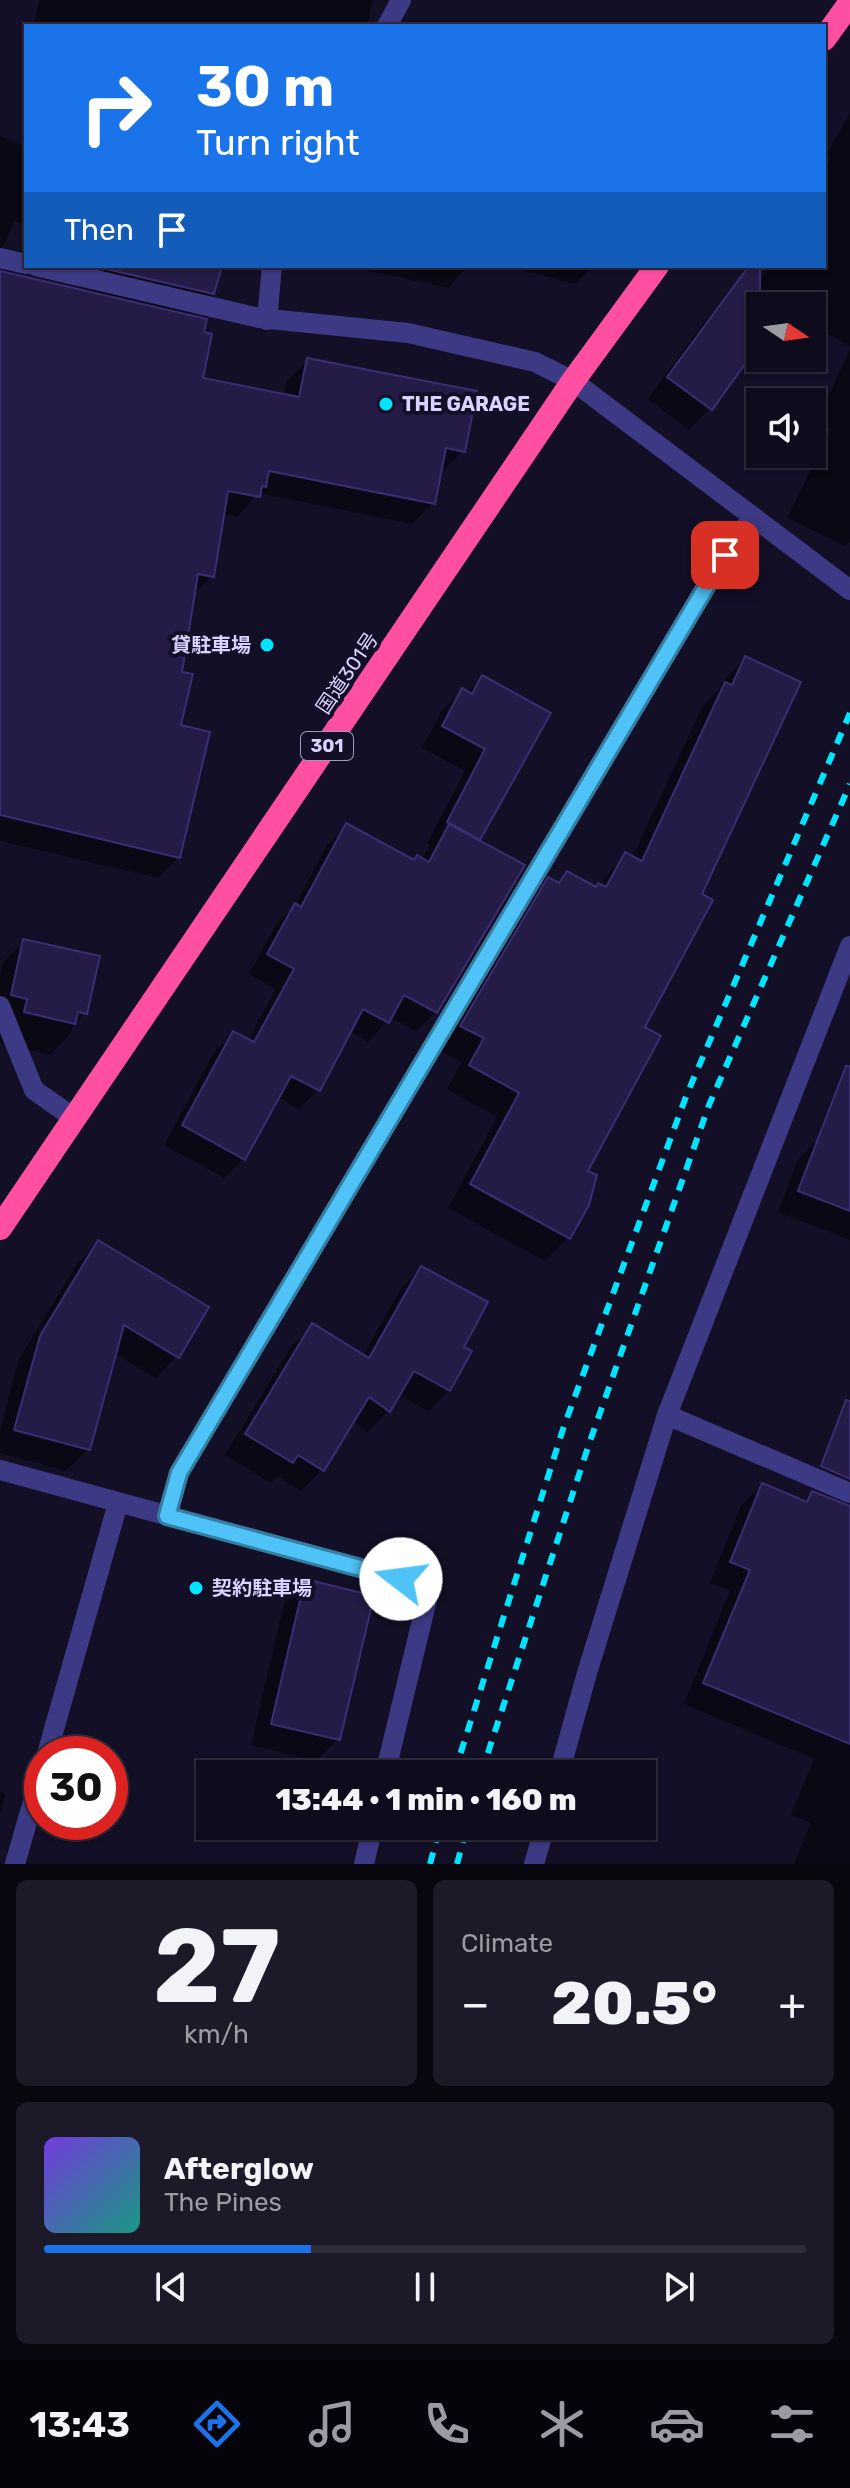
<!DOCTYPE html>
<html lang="en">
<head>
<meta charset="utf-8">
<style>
	:root { --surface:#0e0b1c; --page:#1c1929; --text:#f1f3f6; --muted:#9b9ba3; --line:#2e2b3b; --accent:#1a73e8 }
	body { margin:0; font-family:Rubik,"Noto Sans JP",sans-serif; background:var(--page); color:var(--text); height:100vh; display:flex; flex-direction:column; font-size:30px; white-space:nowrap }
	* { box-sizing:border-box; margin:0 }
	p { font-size:26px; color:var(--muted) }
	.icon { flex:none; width:44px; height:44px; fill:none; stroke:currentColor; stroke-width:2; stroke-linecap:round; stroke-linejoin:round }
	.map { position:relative; height:1864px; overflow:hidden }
	.sheet { display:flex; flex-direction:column; gap:16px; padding:16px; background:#08060f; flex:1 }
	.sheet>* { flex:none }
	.hud { position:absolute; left:24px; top:24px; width:802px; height:244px; border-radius:0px; box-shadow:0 2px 6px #0004,0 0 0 2px var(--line); background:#1a73e8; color:#fff; overflow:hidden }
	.needle { width:52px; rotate:103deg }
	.tools { position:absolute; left:746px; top:292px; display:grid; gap:16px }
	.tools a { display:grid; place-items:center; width:80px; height:80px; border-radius:0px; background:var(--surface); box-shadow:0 2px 6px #0004,0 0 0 2px var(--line); font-size:40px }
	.speed { position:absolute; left:24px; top:1736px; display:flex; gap:16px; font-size:40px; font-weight:700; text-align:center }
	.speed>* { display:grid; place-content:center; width:104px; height:104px; border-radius:50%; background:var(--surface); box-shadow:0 2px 6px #0004,0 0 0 2px var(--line); line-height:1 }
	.speed .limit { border:12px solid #d22; background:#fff; color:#111 }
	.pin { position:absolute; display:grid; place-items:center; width:68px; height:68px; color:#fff; margin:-34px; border-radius:16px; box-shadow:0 4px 12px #0006 }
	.me { position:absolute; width:88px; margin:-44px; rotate:285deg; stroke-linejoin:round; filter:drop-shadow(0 0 6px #0008) }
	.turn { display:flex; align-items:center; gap:28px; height:168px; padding:0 40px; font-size:36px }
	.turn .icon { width:104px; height:104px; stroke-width:2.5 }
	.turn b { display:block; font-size:56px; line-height:68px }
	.then { display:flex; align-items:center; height:76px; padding:0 40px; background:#0003; gap:16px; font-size:30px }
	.big { font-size:60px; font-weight:800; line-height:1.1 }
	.sheet .tile { flex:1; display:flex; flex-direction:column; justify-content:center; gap:12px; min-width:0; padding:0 28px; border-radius:12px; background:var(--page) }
	.sheet .dial { align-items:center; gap:0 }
	.dial b { font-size:104px; line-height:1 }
	.song { display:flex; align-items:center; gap:24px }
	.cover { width:96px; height:96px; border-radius:12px; background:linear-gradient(135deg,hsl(260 70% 55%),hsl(170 70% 35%)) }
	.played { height:8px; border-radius:4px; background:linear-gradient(90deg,var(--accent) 35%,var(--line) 35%) }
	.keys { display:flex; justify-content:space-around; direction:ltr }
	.heat { display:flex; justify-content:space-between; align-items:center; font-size:44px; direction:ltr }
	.sheet .tiles { flex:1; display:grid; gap:16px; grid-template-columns:1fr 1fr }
	.tile:last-child { grid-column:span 2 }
	.trip { position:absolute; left:196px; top:1760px; width:460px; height:80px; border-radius:0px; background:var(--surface); box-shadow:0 2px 6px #0004,0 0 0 2px var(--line); font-weight:800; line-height:80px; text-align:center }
	.tab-bar { display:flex; height:128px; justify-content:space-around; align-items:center; background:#06040b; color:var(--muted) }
	.tab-bar .icon { width:56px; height:56px }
	.tab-bar .on { color:var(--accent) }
	.tab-bar b { font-size:36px; color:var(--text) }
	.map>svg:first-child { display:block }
</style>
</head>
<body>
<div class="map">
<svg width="850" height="1864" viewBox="0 0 850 1864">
	<rect width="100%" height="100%" fill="#130f26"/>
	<g fill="#0007">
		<polygon points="39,0 373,0 367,26 34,26"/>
		<polygon points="850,113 850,347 812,324 812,306 781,306 754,290 768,266 824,266 824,170 831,158 826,155"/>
		<polygon points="0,136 26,147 26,226 14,221 5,243 0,248"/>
		<polygon points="94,266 219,266 212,293 191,314 87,290"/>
		<polygon points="468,266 448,288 352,267 353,266"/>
		<polygon points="506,266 593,266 575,284"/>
		<polygon points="725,301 760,326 760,340 710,408 689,430 648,399 704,322"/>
		<polygon points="0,320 201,380 284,396 287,381 308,360 463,451 442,471 439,471 433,503 412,524 258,493 237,517 222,514 212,576 192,596 180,674 179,857 158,878 0,841"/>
		<polygon points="850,350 850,542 846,546 787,518 831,429 816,422"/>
		<polygon points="745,658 700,895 585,1172 568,1238 545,1261 448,1208 497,1117 447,1089 462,1062 438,1050 525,903 549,880 556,884 567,873 595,889 626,854 632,858 702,707 717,692 722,682"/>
		<polygon points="482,678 549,714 477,841 436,1012 416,1031 390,1017 368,1042 349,1031 319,1089 299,1109 277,1097 243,1159 224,1178 164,1145 214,1053 234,1033 248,1041 276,989 249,974 276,925 294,907 327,845 347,826 413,862 422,860 430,845 427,844 465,771 422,748 441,712 462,691 467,693"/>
		<polygon points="24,941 85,1013 73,1025 71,1033 50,1055 0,1043 0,974 3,963"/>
		<polygon points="820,1138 850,1150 850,1240 778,1212 798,1160"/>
		<polygon points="98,1243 177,1356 156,1378 114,1353 88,1449 66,1471 0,1453 0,1430 19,1359 77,1264"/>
		<polygon points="421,1268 462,1347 449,1390 428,1411 398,1395 388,1411 367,1432 352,1420 322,1470 301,1491 278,1476 271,1483 225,1455 291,1347 312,1326 363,1356 400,1290"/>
		<polygon points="762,1485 850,1624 850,1864 794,1864 811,1823 791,1815 814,1759 684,1704 730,1591 710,1583 741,1506"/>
		<polygon points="306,1582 338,1739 316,1761 251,1745 284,1603"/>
		<polygon points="0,1792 5,1793 0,1815"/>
	</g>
	<g fill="#241b47" stroke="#3b2d73" stroke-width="2">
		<polygon points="93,266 222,266 214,294"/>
		<polygon points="749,266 760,266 760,343 712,410 667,377"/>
		<polygon points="0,271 207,319 204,332 212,334 203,378 299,397 307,358 477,391 465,452 446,448 435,504 269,471 266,487 262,486 260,497 228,491 214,577 198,574 182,672 193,674 181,725 210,732 180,858 0,815"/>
		<polygon points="745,656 801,682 702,894 713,900 645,1027 661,1036 588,1171 597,1175 589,1205 570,1239 470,1184 519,1093 469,1065 484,1038 460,1026 548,877 559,883 567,871 596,887 598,883 606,887 625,852 642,861 725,682 732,685"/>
		<polygon points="482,675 551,713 480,840 447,822 485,749 442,726 462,688 472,694"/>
		<polygon points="346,823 414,860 417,855 429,862 449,824 525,865 437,1013 404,995 389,1023 363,1009 320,1091 291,1076 245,1160 182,1125 233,1031 254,1042 294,969 267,954 295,903 301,907"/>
		<polygon points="23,939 100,956 87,1014 78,1012 75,1024 24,1012 27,999 11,995"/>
		<polygon points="846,1066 850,1066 850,1211 798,1191"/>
		<polygon points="98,1240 209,1307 179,1358 124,1325 90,1450 14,1430 40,1336"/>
		<polygon points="421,1266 488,1302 464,1347 472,1351 450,1391 414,1371 390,1412 369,1397 324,1471 298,1455 293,1463 245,1434 312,1323 369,1358"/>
		<polygon points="846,1400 850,1401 850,1479 821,1466"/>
		<polygon points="762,1483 807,1502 812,1491 850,1506 850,1744 703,1683 750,1570 730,1562"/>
		<polygon points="305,1579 374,1596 340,1740 271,1724"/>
	</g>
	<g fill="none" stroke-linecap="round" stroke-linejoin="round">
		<g stroke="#3d3a85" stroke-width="20">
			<polyline points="387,26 401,0"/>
			<polyline points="0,258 26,264"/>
			<polyline points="36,266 259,318 408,333 535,362 573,381 850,590"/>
			<polyline points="267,320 272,266"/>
			<polyline points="0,1006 34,1090 74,1118"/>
			<polyline points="667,1415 850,1493"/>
			<polyline points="0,1470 430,1587 385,1774"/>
			<polyline points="167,1516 179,1473 725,555 753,517"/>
			<polyline points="47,1754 118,1503"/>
			<polyline points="559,1774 587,1673 667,1415 850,946"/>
			<polyline points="15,1864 42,1770"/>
			<polyline points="364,1864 373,1826"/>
			<polyline points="534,1864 545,1826"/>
		</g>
		<g stroke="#ff4fa3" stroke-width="24">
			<polyline points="824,39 850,3"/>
			<polyline points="0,1228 573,381 657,266"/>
		</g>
		<g stroke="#00e5ff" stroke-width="6" stroke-dasharray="12 10" stroke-linecap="butt">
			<polyline points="454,1774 564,1426 687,1094 850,713"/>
			<polyline points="481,1774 590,1441 709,1105 850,784"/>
			<polyline points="430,1864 440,1826"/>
			<polyline points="457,1864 467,1826"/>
		</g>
	</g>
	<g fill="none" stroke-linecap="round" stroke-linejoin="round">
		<defs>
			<polyline id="route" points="401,1579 167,1516 179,1473 725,555"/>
		</defs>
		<use href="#route" stroke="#337fa1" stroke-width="20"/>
		<use href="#route" stroke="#4fc3f7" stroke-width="14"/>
	</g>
	<g fill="#00e5ff" stroke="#130f26" stroke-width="3">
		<circle cx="386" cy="404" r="8"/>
		<circle cx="267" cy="645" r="8"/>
		<circle cx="196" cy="1588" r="8"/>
	</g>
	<g text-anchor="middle" stroke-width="8" stroke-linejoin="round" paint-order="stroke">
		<rect fill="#130f26" stroke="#9e99be" stroke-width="2" x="301" y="732" width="52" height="28" rx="6"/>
		<g font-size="18" font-weight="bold" fill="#d9d4ff">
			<text x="327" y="752">301</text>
		</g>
		<g font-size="20" font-weight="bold" fill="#d9d4ff" stroke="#130f26" text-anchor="start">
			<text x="402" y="411">THE GARAGE</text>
			<text x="251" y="652" text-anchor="end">貸駐車場</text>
			<text x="212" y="1595">契約駐車場</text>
		</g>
		<g font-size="20" fill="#d9d4ff" stroke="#130f26">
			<text transform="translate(347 673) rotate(-56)" y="7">国道301号</text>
		</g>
	</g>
</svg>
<div class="tools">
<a><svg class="needle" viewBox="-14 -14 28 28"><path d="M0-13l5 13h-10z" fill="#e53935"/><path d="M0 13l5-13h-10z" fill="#9b9ba3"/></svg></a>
<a><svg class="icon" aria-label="sound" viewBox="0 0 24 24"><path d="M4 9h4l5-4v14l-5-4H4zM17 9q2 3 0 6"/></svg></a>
</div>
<div class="speed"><div class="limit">30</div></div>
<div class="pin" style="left:725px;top:555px;background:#d93025"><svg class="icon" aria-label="arrive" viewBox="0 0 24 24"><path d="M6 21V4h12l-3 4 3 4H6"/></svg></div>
<svg class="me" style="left:401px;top:1579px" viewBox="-20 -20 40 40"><circle r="19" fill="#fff"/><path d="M0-13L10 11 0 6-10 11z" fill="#4fc3f7"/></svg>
<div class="trip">13:44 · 1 min · 160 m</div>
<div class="hud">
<div class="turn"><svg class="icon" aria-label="right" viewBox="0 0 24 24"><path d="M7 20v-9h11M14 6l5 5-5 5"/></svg><div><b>30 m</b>Turn right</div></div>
<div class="then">Then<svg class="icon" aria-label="arrive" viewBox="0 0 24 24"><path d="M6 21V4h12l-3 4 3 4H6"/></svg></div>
</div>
</div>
<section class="sheet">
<div class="tiles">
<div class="tile dial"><b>27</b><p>km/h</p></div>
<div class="tile"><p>Climate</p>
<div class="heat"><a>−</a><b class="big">20.5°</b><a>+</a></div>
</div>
<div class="tile">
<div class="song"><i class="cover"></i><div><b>Afterglow</b><p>The Pines</p></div></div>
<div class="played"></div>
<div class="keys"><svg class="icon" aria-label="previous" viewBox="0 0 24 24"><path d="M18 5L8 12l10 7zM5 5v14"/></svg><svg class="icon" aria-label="pause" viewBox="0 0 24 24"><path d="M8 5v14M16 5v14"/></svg><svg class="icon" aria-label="next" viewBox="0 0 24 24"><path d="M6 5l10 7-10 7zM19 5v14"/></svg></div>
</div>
</div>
</section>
<nav class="tab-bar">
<b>13:43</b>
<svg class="icon on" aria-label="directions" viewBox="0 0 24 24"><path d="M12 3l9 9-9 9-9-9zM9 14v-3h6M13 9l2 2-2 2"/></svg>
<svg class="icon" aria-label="music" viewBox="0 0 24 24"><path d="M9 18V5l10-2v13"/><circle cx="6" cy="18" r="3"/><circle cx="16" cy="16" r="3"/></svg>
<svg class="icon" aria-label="phone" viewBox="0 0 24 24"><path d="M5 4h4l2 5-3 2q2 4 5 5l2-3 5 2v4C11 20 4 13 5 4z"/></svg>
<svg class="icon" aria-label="climate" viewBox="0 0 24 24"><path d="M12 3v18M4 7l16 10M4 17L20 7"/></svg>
<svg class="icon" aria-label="car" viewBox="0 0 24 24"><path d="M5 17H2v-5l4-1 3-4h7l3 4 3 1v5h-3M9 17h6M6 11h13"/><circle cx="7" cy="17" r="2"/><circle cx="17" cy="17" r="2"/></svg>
<svg class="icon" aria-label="filters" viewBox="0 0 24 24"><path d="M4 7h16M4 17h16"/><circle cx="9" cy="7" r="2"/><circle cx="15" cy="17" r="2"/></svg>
</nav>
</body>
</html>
